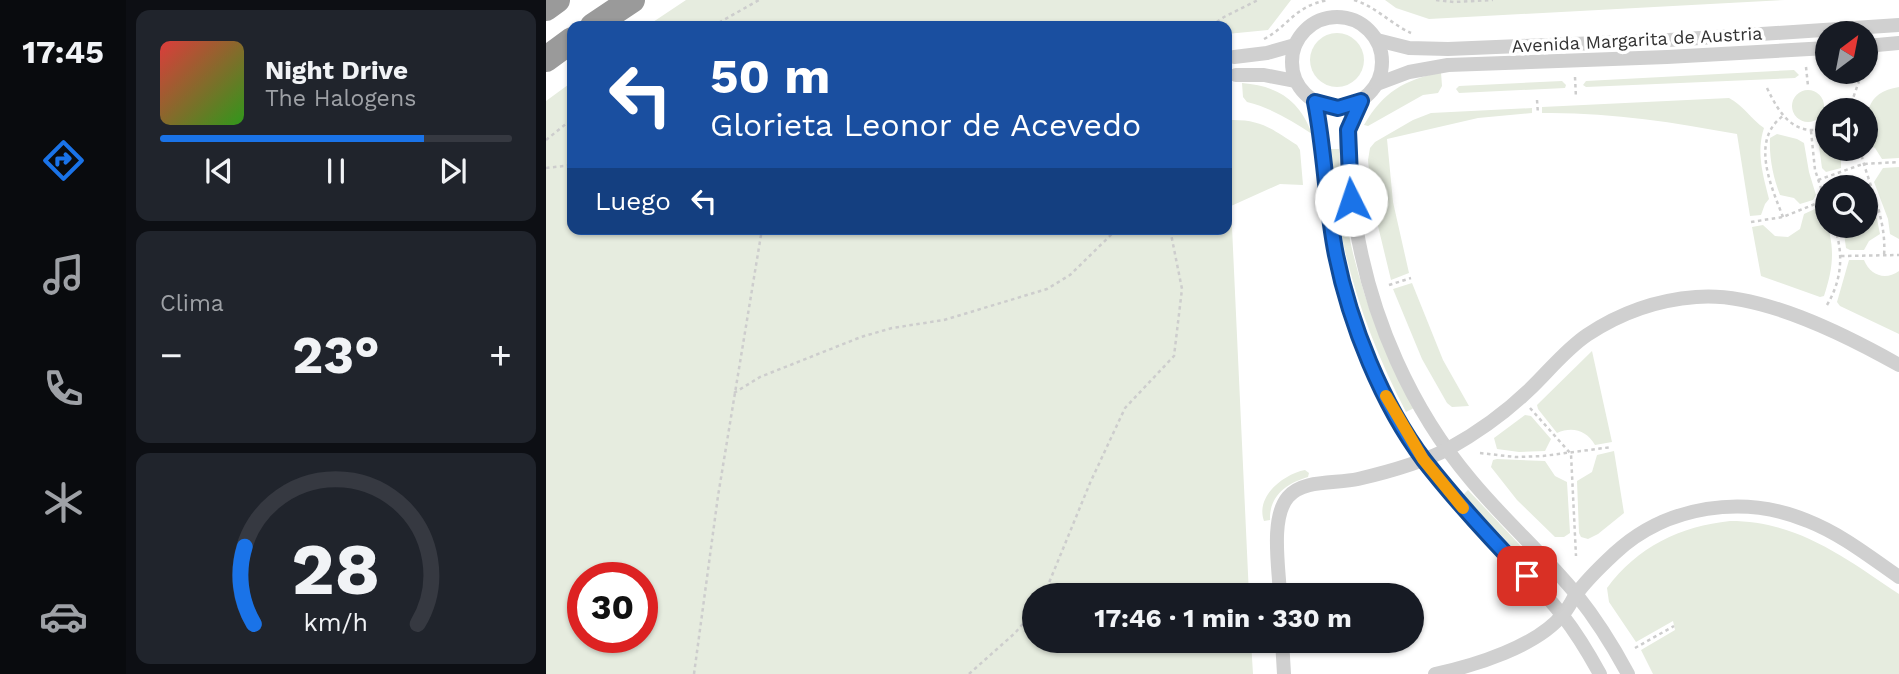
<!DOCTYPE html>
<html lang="es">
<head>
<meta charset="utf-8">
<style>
	:root { --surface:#171b24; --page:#20242c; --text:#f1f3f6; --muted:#9ea1a6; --line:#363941; --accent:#1a73e8 }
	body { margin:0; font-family:"Work Sans",sans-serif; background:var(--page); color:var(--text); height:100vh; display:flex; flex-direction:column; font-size:26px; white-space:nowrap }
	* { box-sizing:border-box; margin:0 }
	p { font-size:23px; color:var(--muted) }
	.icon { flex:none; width:38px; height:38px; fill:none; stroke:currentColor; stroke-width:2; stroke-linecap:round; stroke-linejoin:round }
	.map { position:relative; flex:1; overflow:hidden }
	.details { display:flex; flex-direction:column; gap:10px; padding:10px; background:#0d0f14; width:420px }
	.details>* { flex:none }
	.hud { position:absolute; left:21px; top:21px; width:665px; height:214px; border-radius:14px; box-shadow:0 2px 5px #0004; background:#1a4fa0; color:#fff; overflow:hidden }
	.needle { width:46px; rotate:32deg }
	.controls { position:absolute; left:1269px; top:21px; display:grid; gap:14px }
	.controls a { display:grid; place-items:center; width:63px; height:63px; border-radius:50%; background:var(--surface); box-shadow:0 2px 5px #0004; font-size:35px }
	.speed { position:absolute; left:21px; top:562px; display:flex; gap:14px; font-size:35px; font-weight:700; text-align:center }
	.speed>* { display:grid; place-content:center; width:91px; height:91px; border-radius:50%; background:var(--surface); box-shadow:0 2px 5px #0004; line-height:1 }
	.speed .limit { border:10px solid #d22; background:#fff; color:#111 }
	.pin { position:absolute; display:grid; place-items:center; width:60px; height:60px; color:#fff; margin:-30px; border-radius:14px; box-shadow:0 4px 10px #0006 }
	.me { position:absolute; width:77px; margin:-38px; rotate:356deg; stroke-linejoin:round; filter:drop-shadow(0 0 5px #0008) }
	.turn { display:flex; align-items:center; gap:24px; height:147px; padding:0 28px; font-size:32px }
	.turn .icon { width:91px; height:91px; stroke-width:2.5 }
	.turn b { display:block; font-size:49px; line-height:60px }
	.then { display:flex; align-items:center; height:66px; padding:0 28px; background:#0003; gap:14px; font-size:26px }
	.big { font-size:52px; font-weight:700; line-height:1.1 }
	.details .widget { flex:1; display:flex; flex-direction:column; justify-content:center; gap:10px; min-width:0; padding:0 24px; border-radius:14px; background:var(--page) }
	.details .dial { align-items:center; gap:0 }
	.dial svg { height:182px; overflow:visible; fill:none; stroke:var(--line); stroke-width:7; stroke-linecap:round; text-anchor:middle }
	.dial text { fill:var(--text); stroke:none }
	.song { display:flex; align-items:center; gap:21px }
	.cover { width:84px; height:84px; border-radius:10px; background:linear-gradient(135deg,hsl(0 70% 55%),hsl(110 70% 35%)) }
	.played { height:7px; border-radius:4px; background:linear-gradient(90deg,var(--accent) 75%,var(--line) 75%) }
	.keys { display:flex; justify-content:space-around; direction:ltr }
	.heat { display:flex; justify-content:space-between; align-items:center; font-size:38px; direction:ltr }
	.trip { position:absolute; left:476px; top:583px; width:402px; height:70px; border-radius:35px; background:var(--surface); box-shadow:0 2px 5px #0004; font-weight:700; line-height:70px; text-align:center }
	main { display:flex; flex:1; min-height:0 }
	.dock { display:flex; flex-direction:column; width:126px; justify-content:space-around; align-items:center; background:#090b0e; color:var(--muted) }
	.dock .icon { width:49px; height:49px }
	.dock .on { color:var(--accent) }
	.dock b { font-size:32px; color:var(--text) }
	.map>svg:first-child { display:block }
</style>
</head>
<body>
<main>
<nav class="dock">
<b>17:45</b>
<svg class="icon on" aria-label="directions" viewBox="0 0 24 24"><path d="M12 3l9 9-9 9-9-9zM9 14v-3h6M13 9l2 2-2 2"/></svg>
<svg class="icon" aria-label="music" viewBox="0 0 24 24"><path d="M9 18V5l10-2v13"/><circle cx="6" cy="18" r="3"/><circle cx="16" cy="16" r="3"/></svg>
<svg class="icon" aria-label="phone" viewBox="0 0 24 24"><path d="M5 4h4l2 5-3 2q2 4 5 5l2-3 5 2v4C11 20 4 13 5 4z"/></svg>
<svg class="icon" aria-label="climate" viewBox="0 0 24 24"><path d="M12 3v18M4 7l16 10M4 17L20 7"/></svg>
<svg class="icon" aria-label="car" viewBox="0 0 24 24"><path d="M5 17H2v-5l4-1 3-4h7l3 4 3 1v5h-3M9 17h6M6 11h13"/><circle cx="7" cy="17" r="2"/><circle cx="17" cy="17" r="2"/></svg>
</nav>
<section class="details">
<div class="widget">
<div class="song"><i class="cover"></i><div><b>Night Drive</b><p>The Halogens</p></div></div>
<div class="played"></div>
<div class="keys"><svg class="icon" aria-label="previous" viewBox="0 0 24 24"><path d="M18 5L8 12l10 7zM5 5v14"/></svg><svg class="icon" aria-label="pause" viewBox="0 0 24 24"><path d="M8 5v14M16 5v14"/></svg><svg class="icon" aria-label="next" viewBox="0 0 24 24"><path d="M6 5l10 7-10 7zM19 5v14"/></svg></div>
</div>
<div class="widget"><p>Clima</p>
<div class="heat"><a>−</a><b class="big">23°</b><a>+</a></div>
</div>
<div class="widget dial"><svg viewBox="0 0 100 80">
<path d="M14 69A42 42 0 1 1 86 69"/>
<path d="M14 69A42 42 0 0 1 10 35" stroke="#1a73e8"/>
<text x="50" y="56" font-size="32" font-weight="700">28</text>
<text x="50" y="72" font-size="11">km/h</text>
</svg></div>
</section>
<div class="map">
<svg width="1353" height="674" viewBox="0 0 1353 674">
	<rect width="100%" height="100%" fill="#fff"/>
	<g fill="#e6ecdf" fill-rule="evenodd">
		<polygon points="140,0 745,0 722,30 681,34 681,26 101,26"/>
		<polygon points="839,0 1239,0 883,19 850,8"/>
		<circle cx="791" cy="60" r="27"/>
		<polygon points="1248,70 1253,75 1249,78 1040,87 1037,85 1040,81"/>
		<path d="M895,72L896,86L892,93L877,95L822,126L818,125C838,91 857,81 895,72Z"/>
		<polygon points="1016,81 1020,85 1019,88 913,93 910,89 913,86"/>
		<path d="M26,82V229H681V100L682,120C715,119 724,128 751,145L754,150L757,185L734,184L685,206L703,595H488V640L705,641L707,674H0V101ZM37,578H96V637H37Z"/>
		<path d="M696,83C731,86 753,99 766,134C745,120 725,108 701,102L697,97Z"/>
		<path d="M1353,87V158L1336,159L1329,148L1320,144C1319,116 1319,92 1353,87Z"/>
		<circle cx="1262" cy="106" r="16"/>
		<path d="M1183,98C1197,105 1205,119 1218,128C1210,152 1217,175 1223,199L1219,204L1215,215L1204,216L1191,134C1126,122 1062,112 996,113V107Z"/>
		<polygon points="986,108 986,113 932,118 841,139 847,202 863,273 845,280 826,201 822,160 824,148 829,142 867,120 885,113"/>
		<path d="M1231,134L1251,139L1258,143L1263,172L1270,195L1267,200L1254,204L1248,198L1234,195C1227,177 1223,157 1224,138Z"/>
		<polygon points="1281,136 1281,149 1301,149 1295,158 1295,168 1280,172 1276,168 1272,139"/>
		<path d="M785,149H793C795,240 825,329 868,408L860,412C817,329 789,243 785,149Z"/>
		<polygon points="1353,167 1353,239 1344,234 1342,219 1328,182 1337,168"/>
		<polygon points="1320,187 1331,219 1334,234 1323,241 1318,250 1304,250 1300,248 1297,226 1320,226"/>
		<path d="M1271,208L1276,210C1289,242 1289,263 1278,296L1274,297L1215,276L1206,227L1217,225L1229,236L1242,237L1254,229L1258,214Z"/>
		<path d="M1303,260H1318C1324,275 1339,281 1353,271V334L1294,306L1291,302Z"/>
		<polygon points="866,283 897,360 923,406 906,407 901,403 876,359 847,289"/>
		<path d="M1046,351L1066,442L1049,445C1041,431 1027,426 1011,433L992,409L991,405Z"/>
		<polygon points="979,415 985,416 1005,439 999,451 973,452 951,449 948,438"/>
		<polygon points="1068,451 1078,513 1052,534 1042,539 1035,537 1033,533 1031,481 1046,472 1051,455"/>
		<polygon points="951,459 999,461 1009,476 1021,482 1024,533 1018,537 1009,537 971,500 945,467 947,460"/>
		<path d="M759,470L763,473L762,477C741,483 723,496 724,520L718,521C709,496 738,474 759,470Z"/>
		<polygon points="922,490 988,560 983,565 917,495"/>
		<path d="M1184,521C1252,521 1299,558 1353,594V674H1107L1095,650L1129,630L1127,621L1090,642L1063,602L1061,588C1091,547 1135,526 1184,521Z"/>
	</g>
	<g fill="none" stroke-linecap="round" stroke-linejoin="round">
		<g stroke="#cdcdcd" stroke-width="2.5" stroke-dasharray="3.5 3.5" stroke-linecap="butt">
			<path d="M808,0C829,6 845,24 865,33"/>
			<polyline points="890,0 908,2 947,0"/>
			<polyline points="167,26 213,0"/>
			<polyline points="665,26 678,17 712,0"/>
			<path d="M718,39C743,26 748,6 782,0"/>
			<polyline points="1260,67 1262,86"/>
			<polyline points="1029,77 1030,98"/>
			<path d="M1221,88C1234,115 1248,137 1281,128"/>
			<polyline points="991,100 992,114"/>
			<polyline points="1303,110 1313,81"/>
			<polyline points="1265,131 1269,170 1281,206"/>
			<polyline points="0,140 26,119"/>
			<path d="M1314,149C1322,185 1341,217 1338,256"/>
			<polyline points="0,168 26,165"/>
			<polyline points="1272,180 1317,164 1353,162"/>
			<path d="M1237,217C1225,186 1204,140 1237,116"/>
			<polyline points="1205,222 1237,217 1279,200"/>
			<polyline points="1295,256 1353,255"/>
			<polyline points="843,285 865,278"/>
			<path d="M1281,305C1296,280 1298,253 1288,226"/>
			<polyline points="188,393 214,377 315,337 346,328 398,320 501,289 524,275 571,229"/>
			<polyline points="984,408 1025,454 1030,556"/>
			<polyline points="934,453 969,457 997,456 1066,447"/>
			<polyline points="498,595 544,483 579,408 628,356 636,289 624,229"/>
			<polyline points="1089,648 1128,626"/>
			<polyline points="148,674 172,496 216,229"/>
			<polyline points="423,674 469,633 488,611"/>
		</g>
		<g stroke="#d0d0d0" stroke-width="14">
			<circle cx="791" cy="62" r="45"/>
			<polyline points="831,40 863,48 902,49 1123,40 1353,25"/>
			<polyline points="1320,46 1353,43"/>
			<polyline points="688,57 721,53 749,45"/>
			<polyline points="690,75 718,75 749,81"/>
			<polyline points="831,84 863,72 902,65 1121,57 1281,48"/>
			<path d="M815,101C811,110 803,121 801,130C797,151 806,203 810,226C825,318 865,409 925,480C958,520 997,554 1030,594C1050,619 1067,646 1082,674"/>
			<path d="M769,102C779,153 781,204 790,254C804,325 835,398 877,458C918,516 974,561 1017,616C1031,634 1043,654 1054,674"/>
			<path d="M734,595C733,568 724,518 742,497C757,479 790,484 812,479C842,472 875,463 902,449C931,433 960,412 983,390C1002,372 1019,350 1041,335C1074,313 1110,300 1150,297C1213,291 1298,334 1353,365"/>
			<polyline points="736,640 738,674"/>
			<path d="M889,674C928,666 992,646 1017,614C1022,609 1025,602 1029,596C1039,581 1055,566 1069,553C1121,505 1198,494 1262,521C1295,534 1324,557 1353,577"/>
		</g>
		<g stroke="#9a9a9a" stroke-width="26">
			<polyline points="0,8 11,0"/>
			<polyline points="47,26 86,0"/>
			<polyline points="0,59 26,40"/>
		</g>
	</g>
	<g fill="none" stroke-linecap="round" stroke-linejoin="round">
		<defs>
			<path id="route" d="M805,200L802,130L815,101L792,108L769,102C779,153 780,205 790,255C804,324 836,404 878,460C910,501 945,539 981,576"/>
		</defs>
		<use href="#route" stroke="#114b97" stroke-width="18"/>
		<use href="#route" stroke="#1a73e8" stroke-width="12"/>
		<polyline stroke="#f59e0b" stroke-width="12" points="840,396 877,459 917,508"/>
	</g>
	<g text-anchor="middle" stroke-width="7" stroke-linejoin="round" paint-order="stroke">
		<g font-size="18" fill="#333" stroke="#fff">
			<text transform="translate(1091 40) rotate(-3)" y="6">Avenida Margarita de Austria</text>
		</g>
	</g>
</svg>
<div class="controls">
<a><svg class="needle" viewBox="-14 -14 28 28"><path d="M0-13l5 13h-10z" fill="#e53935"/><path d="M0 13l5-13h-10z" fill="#9ea1a6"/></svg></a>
<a><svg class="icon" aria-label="sound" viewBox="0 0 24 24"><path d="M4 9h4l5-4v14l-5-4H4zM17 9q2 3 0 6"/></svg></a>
<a><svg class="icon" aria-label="search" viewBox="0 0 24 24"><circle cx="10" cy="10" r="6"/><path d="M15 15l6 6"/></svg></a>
</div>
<div class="speed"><div class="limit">30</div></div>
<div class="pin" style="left:981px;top:576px;background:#d93025"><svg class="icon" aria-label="arrive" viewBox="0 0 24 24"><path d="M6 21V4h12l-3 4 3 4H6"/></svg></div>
<svg class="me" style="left:805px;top:200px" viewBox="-20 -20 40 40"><circle r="19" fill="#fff"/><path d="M0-13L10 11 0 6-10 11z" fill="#1a73e8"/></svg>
<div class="trip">17:46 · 1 min · 330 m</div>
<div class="hud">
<div class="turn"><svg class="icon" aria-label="left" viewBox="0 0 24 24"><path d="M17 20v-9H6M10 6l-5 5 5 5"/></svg><div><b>50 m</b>Glorieta Leonor de Acevedo</div></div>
<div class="then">Luego<svg class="icon" aria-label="left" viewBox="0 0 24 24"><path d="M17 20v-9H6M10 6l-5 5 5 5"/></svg></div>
</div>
</div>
</main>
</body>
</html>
